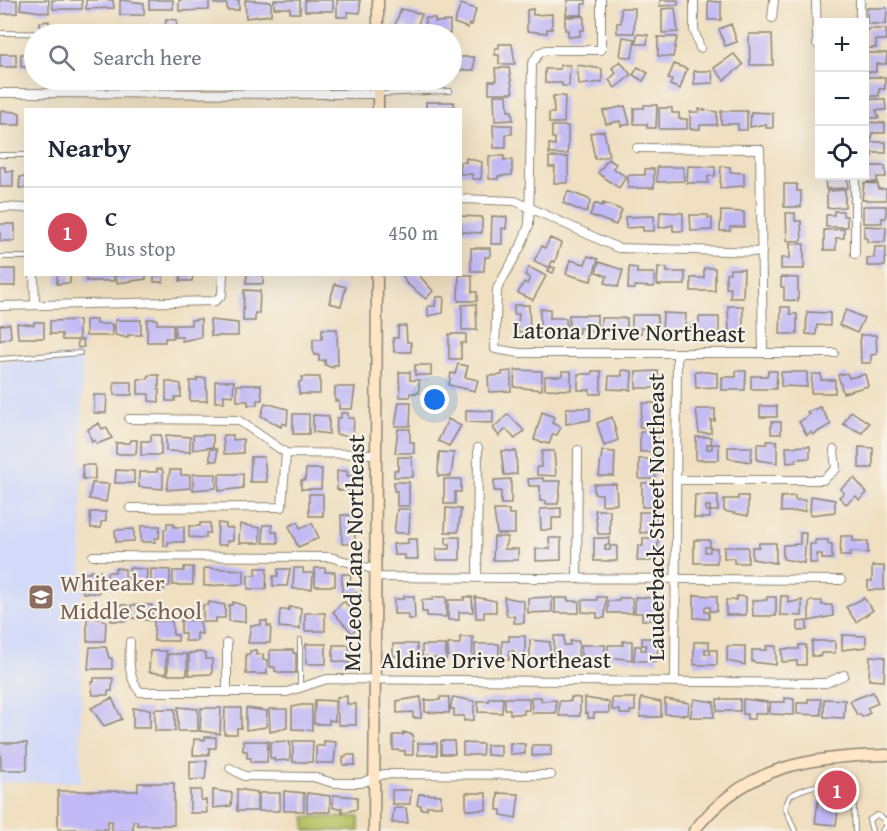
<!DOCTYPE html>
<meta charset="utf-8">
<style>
body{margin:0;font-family:"Gentium Book Plus",serif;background:#f6f6f7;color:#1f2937}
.controls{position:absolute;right:18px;top:18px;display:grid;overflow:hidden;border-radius:0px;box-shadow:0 6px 24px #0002}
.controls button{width:54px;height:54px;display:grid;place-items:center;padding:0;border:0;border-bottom:2px solid #e0e1e3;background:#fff;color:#1f2937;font:30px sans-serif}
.you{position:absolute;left:435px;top:400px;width:21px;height:21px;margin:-15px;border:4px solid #fff;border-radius:50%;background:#1a73e8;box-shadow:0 0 0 9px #1a73e833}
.badge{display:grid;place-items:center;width:39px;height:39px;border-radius:50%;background:#d1495b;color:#fff;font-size:20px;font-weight:700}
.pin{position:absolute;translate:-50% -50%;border:3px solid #fff;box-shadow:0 2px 6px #0006}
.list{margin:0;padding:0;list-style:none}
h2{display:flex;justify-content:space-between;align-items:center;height:78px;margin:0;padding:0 24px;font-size:26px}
h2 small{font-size:20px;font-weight:400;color:#747a83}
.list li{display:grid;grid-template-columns:39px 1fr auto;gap:18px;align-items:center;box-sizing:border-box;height:90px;padding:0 24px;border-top:2px solid #e0e1e3}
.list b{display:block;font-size:22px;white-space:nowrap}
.list p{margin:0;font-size:20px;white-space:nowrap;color:#747a83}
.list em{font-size:20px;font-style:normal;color:#747a83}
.icon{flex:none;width:33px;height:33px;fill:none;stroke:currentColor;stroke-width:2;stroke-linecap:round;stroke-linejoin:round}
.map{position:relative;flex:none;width:887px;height:831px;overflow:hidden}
.search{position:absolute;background:#fff;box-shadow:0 6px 24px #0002;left:24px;top:24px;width:438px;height:66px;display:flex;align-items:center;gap:15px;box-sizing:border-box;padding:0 21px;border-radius:33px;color:#747a83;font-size:22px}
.panel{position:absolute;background:#fff;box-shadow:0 6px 24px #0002;left:24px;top:108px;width:438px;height:168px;border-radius:0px}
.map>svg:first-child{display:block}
</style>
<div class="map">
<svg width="887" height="831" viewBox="0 0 887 831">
<rect width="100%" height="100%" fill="#f7f3e8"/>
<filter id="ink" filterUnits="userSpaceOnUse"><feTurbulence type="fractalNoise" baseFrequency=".0167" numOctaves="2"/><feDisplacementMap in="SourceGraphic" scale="12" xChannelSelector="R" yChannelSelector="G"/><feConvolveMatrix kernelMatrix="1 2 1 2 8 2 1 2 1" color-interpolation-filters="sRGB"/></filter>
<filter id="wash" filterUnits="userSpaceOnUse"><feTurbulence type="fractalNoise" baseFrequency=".008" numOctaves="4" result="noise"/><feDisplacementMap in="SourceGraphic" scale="24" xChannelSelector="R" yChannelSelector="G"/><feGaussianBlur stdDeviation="1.35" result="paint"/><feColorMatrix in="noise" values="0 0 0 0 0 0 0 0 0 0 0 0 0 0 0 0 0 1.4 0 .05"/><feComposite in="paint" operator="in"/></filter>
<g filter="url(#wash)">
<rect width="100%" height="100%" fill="#f0e0c1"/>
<path fill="#d2d9f9" d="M82,354L81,782H2L0,831V361Z"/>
<path fill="#b6c365" stroke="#707748" stroke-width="1.5" d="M305,817H359V831H305Z"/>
<g id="blocks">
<path fill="#c1b9f5" d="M0,0H17V13L0,14Z
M21,0H49V13L20,9Z
M52,0H82V9H53Z
M86,0H113L114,8L86,9Z
M120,0L144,3V15H120Z
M149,0H173V9H149Z
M179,0H209V10L179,11Z
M214,0H239V10H227V4H214Z
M245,0L271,2V15L246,18Z
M274,0H300V13H290V8H274Z
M305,0H333V11H305Z
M337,0H360V13L348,12V17H337Z
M568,0H586V4H582V15H566Z
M660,0H678V5L660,6Z
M708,1L721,2V20H708Z
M461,4L476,9L472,25L469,24L468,28L454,23Z
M621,8H635L634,33H617V23H621Z
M675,8L678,32L662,33V9Z
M867,8H887L886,24H867Z
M401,9L422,14L415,31L404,26L403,31L394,28Z
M533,9V15L552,14V29H547V33L527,31V10Z
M584,16V30H580V36L568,37V30H565V17Z
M425,18H435V22L450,21V34H426Z
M166,19L177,20L176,30H165Z
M49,21V29H40V22Z
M731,24L737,42L725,46L719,29Z
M293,26H302L303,32L293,33Z
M867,29H886V40H876V48H867Z
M637,34L648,35L647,44H636Z
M749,34H772L773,65H750Z
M623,37L635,39L632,58L620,56Z
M658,37H677L673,57L658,56Z
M499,44H512L515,64H499V55H495V48H499Z
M30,50H34V68L21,67V54H30Z
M867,53H887L886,64H876V72H867Z
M0,54H16V67H0Z
M734,54L743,65L724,80L714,68Z
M452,57H474V70H457V76H452Z
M620,61L631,75L615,88L609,80L616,73L612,68Z
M674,64L687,69L680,89L670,85L672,80L668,79Z
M560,65H570L569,86H562V83H545V69H560Z
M577,65L602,69V82L579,85Z
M638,67L648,73L643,81L633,75Z
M495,68H509L513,93H489V81H496Z
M694,71H712L713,83L694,84Z
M867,77H885V89H879V96H868Z
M403,80H422V84L403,83Z
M494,95H507L508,111H512L513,120L495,121Z
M553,96H565L564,123H549V113H554Z
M867,99H885L886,110H876L879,118H867Z
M426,102H454V110H426Z
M644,105H657L656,128H647V124H634V108H644Z
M625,106L630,124L621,126L620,121L606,124L603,111Z
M659,108H672V113H679V119H687V129H659Z
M699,109L717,112V125H700V129H690V112H699Z
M1,110L20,113V125H0Z
M721,111H747V130H738V124H721Z
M751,112L773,113V128H766V124L750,127Z
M864,122L885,123V133H872V139H864Z
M493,125H512V134H506V148H494Z
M552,126H568V154H549V144L555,145V138H552Z
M604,131L609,156L595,159L590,133Z
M864,142H886V153H872V157H864Z
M489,156H504V160H512V175L498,176V179H489Z
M549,157H568V183H554L555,167H549Z
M466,158L482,162L481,179H472V174H460V162H466Z
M608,159L616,164L613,168L626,177L619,188L598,173Z
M688,166L715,167V176H708V183H687Z
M721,166L730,167V172L744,173V186L720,188Z
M864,166H885L886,177H877V182H868Z
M0,167H5V171H13V187H0Z
M657,167H683L684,181L657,182Z
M645,169H654V188H628V175H645Z
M830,176H847L848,188L826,189L825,178Z
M20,177H26V188H19Z
M864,183L878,184V189H886V200H862Z
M784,184H797V191H801V207H784Z
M845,190V207L827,208V191Z
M568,191L591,200L586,213L563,203Z
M595,203L602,206L603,203L622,210L616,225L590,215Z
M863,206H886V218H882V223H863Z
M721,211L744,212V227H730V231H720Z
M834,211H843V216H847V227H826V215H834Z
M660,212L683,213V231H673V225L659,228Z
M786,213H795V221H801L802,241H787Z
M690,215H708V218H712V230L691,231Z
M460,216L482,217V233L462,232Z
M492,216L507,217L506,229L502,228V244H491Z
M654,216V231H643V227L626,228L625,217Z
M0,224H15V241H0Z
M864,226L886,227L885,242H867V238H864Z
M844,229V238H836V250H824V230Z
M550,238L561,243L555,262L552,261L550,266L555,268L553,273L548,271L550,268L534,261L542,246L545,248Z
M790,244H804V269H781V258H790Z
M875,247H886L885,266H867V258H874Z
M471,248H490V257H485L484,271H471Z
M588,256L598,259L591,281L566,274L570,260L585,264Z
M599,262L623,270L618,287L605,283L607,276L596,272Z
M529,267L546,276L533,300L518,293L524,282L527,284L530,278L525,275Z
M629,267L637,268V273H654V287L635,286V289H628Z
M658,267L667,268V272H685V285H657Z
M704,268H715V291H691V278H704Z
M0,269H15V286H0Z
M730,269H744L743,298H730L731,288H726V273H730Z
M57,274H70V283L57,284Z
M86,274H114V281H86Z
M116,274H146V279L117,283Z
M154,274H163V282H154Z
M181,274H193L192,281H180Z
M247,274H263V284H246Z
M402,274H418L433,291L426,299L406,283Z
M459,275H472V292H477V301H458Z
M781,277L798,278V301L784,300V287H781Z
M335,284L346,287L341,306L329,303Z
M244,290L260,291L259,313H255V321H243Z
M436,297H444L443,313L428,316V306H435Z
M476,304L477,330H462V305Z
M514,305H529L530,332H517L519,314H514Z
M728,306H743V332H729Z
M781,307H790V314H797V334H780Z
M540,309H550V318H566L567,332L540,333Z
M846,310L864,318L857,333L839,325Z
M807,312L830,313V326L817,325L816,335L806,334Z
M663,313L686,314L685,330H672V334L662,333Z
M569,315H597V331H585V328H579V333H569Z
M632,315H657L658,328H641V333H632Z
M699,317H719V333H691V324H699Z
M601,318H627V333L601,332Z
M147,319H157V324H173V338H165V342H147Z
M201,319V337L182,341V337H175V325H191V320Z
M79,320V340H83L84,347L78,348L77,340H62V334H50V321Z
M86,320H96V324H112V336H86Z
M115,320H141V335H128V338L115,335Z
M210,320L238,323V336H211Z
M34,322H44V338H18L17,323L34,325Z
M10,324L11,337L0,341V325Z
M398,326H406L407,342H411V352H394L393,338H398Z
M322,329H337L338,365H333V368L325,365V360L319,361V355H315L313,349V339H322Z
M449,334H466V343H461V359H449Z
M860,335H876L877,354L871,355V363H861Z
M458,364L468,366L465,377L478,380L475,391L449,385L451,373L455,374Z
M415,365H431V375H415Z
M515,370L542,371V390L514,387Z
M622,370L632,371L631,390L608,389L609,376H622Z
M511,371V391L489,392L488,376L502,375V372Z
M562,371H571V390L545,389V376H562Z
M592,371H601V394H590V390H578V374H592Z
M658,371L659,388H636V372Z
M695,371L717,373V387L696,388Z
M736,371H746L745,390H722V377H736Z
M768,371H777L776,389H751V376H767Z
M399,372H410V380H419V393H410V397H400Z
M781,372H807V387L781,386Z
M847,373L849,378L865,374L868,386L843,393L838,375Z
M812,374H821V380H835V393H811Z
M149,375H159V402L149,401V394H138V379H148Z
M302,377H320V394H299V382L302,381Z
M197,378H206L207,401H190V381H197Z
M166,381L181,384V397H175V401H166Z
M215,381H234L233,396L224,395V402H215Z
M114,382H132V395H114Z
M237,385H261L262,400H257V405H248V401H237Z
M335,387H355L352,409H339V401H335Z
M94,395H107L106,413H94Z
M399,402H411L410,426H395Z
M265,403L288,409L287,425L282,423L281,427L261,416Z
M643,403H655L654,418H658V427H639Z
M760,406H777V417H760Z
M820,407L831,424L813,435L811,432L807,435L799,422L809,415L807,412Z
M566,408H590V420L566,424Z
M696,409H715V421L711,420V433H699Z
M466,410L493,411V423L466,422Z
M851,411L869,423L862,433L843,424Z
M542,412L554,417L552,423L561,427L557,435L553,434L549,444L534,440Z
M341,413H348V418H354L353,438L336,434L337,418H341Z
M293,414H309V434H293Z
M508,414L524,431L515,439L506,429L499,436L493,428Z
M313,415L329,416V434L313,432Z
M612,417L618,440L604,446L597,423Z
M448,419L461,426L449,446L438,441Z
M771,422H781V434H771Z
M99,423L102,429L106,427L112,438L97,444L95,440L92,442L88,429Z
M398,429H410V442H414V453H395Z
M640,432H659L654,452H640Z
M151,435H161V455H141V441H151Z
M166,435L190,437V452L166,451Z
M193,435H213V447L193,450Z
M223,435H233V440L243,439V453L224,454Z
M696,437H711V444H707V449H712V444H719V460H696Z
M131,440H137L136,454H116V443H130Z
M767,441H777V463L757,460V444H767Z
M810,446V458L796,459V462L787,463L786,447Z
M728,447H752L751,462L728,458Z
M859,447L873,448V468H859Z
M210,449H217V461H210Z
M501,451H516L517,474L504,475Z
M542,451H554L556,476L537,475V467H541Z
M602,451L615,452L614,476H599Z
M439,452L454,453L451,476H438Z
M251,457H264L267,482H250Z
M398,457H412L413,477H394V470H398Z
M639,459H658L655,479H639Z
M82,465H95V479H83Z
M157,469H162L163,472V489L139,487V472H157Z
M306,469H322L321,489H301V480H305Z
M116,470L134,471V483H115Z
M170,470H181V475H190V488L167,490Z
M337,471H348L347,476H352V489L341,491L337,489Z
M193,474H216V488L193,490Z
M219,474H243V488L219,491Z
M543,478V481H561L558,504H546V501H540V486H529L528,479Z
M854,478L867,493L859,500L856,496L846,504L839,497L844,493L840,489Z
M444,479H461V492H455V504H444Z
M511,479V504H501V491H494V480Z
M394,482H409V506H397V491H394Z
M92,483L109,484L106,502L89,499Z
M642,483H654L657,507H642Z
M594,484H616L617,504L602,505V494H594Z
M309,494H323V516H309Z
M695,495H718V511H710V506H706V511H710V518H694Z
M738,496H748V516L724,511V499H738Z
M795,496V500H805V511L781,512V497Z
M811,496L835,500V512L810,515Z
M446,508L461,509L458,532H445Z
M561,508V518H552V530H541L540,509Z
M397,509H410L409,533H394Z
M494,510H509V514H515V534H497Z
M595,510H610V534H598Z
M90,512H106V521L101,522V528H91Z
M639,512H658L654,532L640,533Z
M341,515H354L355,544H342Z
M298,522L300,528L312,523L319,538L298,547L289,526Z
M167,523H174V527H184V542H168V546H164V529H167Z
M200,523H210V533H206V538L189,537V526H200Z
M218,523L226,524V528H233V541H227V545H217Z
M240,524L260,528V543H239Z
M263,525H272V532H277L278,543H263Z
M141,526H160L159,538H155V542H141Z
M134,529V541L116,542L115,530Z
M800,533H806L804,563L783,559V545L800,544Z
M841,536H853V541H868V553L850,552V556H840Z
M446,537H460V560H436V549H450V544H446Z
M494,537H508L504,549H518V560H493Z
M549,538H561V560L536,561V549H550Z
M594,538H609V545H605V550H610V546H617V561H594Z
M643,538H658L657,561H637L638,546H643Z
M408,539H417L418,559H405V555H394L393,544L408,543Z
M694,540H710V547H705V552H710V548H717V563H694Z
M815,540H828V544H832V559H822V554H817V563H810V544H815Z
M759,543H776V563L752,559V547H759Z
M724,547H748V563H734V558H724Z
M872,566H884V590H868V581H872Z
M184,567H193V585H173V571H184Z
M115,568L125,569V588H107V572H115Z
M129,568L147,569L146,586L128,590Z
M204,568L244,570V584L204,586Z
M256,568H267L266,589H248V575H256Z
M294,568H303V573H313L312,589H293Z
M315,568H325V572H335V586H315Z
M151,569L170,570V586H164V590H157V586H151Z
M278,569H290L287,586H273V576H278Z
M90,570L100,571L99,593H83V573H90Z
M342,574H351L350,583H361V593L342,592Z
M694,595L717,596V611H710V607H705V612H709V619L694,618Z
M404,596H414L415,619H408V614H394V599H404Z
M737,596L746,597V615H726V600H736Z
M781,596H788V603L802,600V616L780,615Z
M433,597H446V617L427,616V612H422V600H433Z
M464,597H472L473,612H459V620H448V600H464Z
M475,597L496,601V612H484V618H476Z
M504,597L524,601V623H514V616H507Z
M552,597V612L528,613V598Z
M597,597H606L605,618H597V613L582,612V600H597Z
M635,597L658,598V620H642V613H635Z
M767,597H776V616H753L752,600H767Z
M555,598H568V601H579V613H555Z
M619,598H632L633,613H608V601H619Z
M864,598L873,610L856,622L846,607Z
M344,601L350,608L353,604L360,612L354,617L361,624L352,633L333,612Z
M809,601H822V605H832L833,616L809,621Z
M209,602L225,605V618H216V622H203V605H208Z
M233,602L245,606V622L229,621V605H232Z
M111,605H127V621H111Z
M131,605H152V621L132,618Z
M289,607L301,608L300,629L279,627L280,610H289Z
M305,613H325V631H305Z
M87,616L106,621L105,641H87Z
M181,620L200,621L202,634L197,633V641H185V633H181Z
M154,621H172L173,635H178V641H154Z
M261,621H267V626H271L270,643H248L251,625H261Z
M807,621V630L798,631V622Z
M842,635L866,636V647L842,650Z
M509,636H525V661H514V651H509V660H502V641H509Z
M554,636H564V645H570V641H579L578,660H554Z
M460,637H473L472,660L448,656V644H460Z
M642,638H658L657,661H634L635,646H641V650H646V645H642Z
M530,640L550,642V657L530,660Z
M623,641H632V660L608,657V645H623Z
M812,641H835V653H821V656H812Z
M694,642H709V649H705V654H710V650H717V665H694Z
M306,644H326V664H306Z
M393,644H417V659H403V656H393Z
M475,644H499V656L475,659Z
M333,645H349L350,663L333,661Z
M422,645H446V660L422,656Z
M581,645H605V661L581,658Z
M799,645H806V665H797V661L782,662V649H799Z
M727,646H745V665L727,661Z
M766,646H776V665L752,662V650H767Z
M90,647H106L109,658H112V669H88Z
M256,650V655L263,654V660H267V674H246V654H250V651Z
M270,650H293V653H296V673H281L275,671V667H270Z
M150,651H166V674L149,672Z
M200,652L206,654V659H212V674L189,675V653Z
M168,654H187V675H168Z
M870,656L885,657L884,681L869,680Z
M94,678H113L112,691H108V695H93L91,682H94Z
M873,692L878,703L867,708L870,713L862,717L860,714L857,715L850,701Z
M347,696V704H356V725H338L337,697Z
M421,697V718H413V712L397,713V701Z
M440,697H449V713L425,712V700H440Z
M453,697L474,701V720L464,721V716H454V709H450Z
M531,697H541V701L556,700V713H532Z
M571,697L580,698V716H559V701H571Z
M112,698L122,719L104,726L91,708Z
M489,698H503L502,713L478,712V701H489Z
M505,698H529V710H524V714H510V709H505Z
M585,698L609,702V713H594V718H588V713H585Z
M612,698H635V711H630V714H620V710H612Z
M641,698L661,702V717H640Z
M785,698L794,699V715L770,714V702H785Z
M665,699L689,703L688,715L665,714Z
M694,699L714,702V717H690Z
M717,699H740V711H717Z
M743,699L767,702V714H755V719H747V714H743Z
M808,699H821V715L797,714V703H808Z
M824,699L845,700L844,718L824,717Z
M315,700L335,701V721L329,720V724H314Z
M301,705H312V730L292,729V707Z
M178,707L198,709V731H178Z
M133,708L150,709V728H133Z
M201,708H221L220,734L200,731Z
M225,708H241V728H237V734H224Z
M246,708L267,711L266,727L246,730Z
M155,709H175V731H155Z
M269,709H287V728L270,732Z
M403,732L413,735V755H405V751L393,750V735H403Z
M205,737H216V748H209V755H193L194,739L205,740Z
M243,741H268L267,762H251V758H247V751H243Z
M290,741V760L274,761V758H270V742Z
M293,741H313L312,762H293Z
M324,741L336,742L334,763H316V746H324Z
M441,741H454L455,754H441Z
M0,743H27V770H1Z
M418,743H437V755H418Z
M463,743L483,744L482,755H463Z
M510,743L525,744V754H510Z
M487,745H501V756L487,755Z
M532,745H551V755L532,756Z
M346,755H355V765H343V757H346Z
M190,761H207L205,779L190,780Z
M138,783H174V825H137V821H133V831H112V821H108V829H58V791H138Z
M237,789L257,792V811H237Z
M190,790H201V800H206L207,813H190Z
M213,790L232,793L231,806L213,808Z
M392,790H411L410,804H392Z
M284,791L304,793V811H284Z
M259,793H280V811H259Z
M307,793L330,796V812H307Z
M466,793H486V810H466Z
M498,793L519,794L516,818L501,815V810H497Z
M419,794L441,795V806H427V809H421V805H417Z
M333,795L357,797V809L342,813V808H333Z
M818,801L839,803L836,825L815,823Z
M394,808H406L408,823H392Z"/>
</g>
</g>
<g filter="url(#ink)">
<use href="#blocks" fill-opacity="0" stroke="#8e8676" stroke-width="1.5"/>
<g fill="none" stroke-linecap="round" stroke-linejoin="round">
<g stroke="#8e8676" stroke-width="6">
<path id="lane" d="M0,33L89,34
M378,94L450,91
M0,155H26
M0,257H26
M0,359L80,353
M300,687V640
M795,831L785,807L790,796C805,786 827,783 846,783L853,790L855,831
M872,831L869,820L877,815L885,820V827L882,831"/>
</g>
<g stroke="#8e8676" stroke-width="10">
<path id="street" d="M601,0V50H546L539,53L532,64L529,225L521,246L497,289L495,349L519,353H834
M694,0V30L700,48
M816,0L817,44
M860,0V22
M772,18L774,0
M0,93L378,94
M637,148L760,149L763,353
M460,199L515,201L618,248L762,252
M0,207L26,208
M855,254V176
M34,274L35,304
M0,306L215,301L222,295L223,274
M129,419L238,420L286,453L376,454
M676,480H823L836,469L834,450
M130,508L282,507L286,453
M93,556L330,557L376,570
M376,577L841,580
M477,578L478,448
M577,579L578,450
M130,642C129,662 128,677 140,692H287L327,679L826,683L844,675
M227,643V692
M675,681L677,353
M230,768L244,776L313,777L333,783H361L384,774L551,775"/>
</g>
<g stroke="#8e8676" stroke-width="13">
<path id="secondary" d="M378,34V0
M378,110V80
M374,831L377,274
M694,831C744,766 810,756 887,755"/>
</g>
<use href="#lane" stroke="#fff" stroke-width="4"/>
<use href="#street" stroke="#fff" stroke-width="8"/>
<use href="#secondary" stroke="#fee5c5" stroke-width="10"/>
</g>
</g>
<defs>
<g id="school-square" transform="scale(1.35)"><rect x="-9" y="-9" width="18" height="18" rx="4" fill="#8d6e63" stroke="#f7f3e8"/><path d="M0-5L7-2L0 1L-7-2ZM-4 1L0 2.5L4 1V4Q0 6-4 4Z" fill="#fff"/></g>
</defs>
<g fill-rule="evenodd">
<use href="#school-square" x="41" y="597"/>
</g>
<g text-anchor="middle" stroke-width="4.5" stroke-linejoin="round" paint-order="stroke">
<g font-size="24" fill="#2b2b2b" stroke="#f7f3e8">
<text transform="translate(629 332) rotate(1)" y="8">Latona Drive Northeast</text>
<text transform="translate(656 517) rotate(-90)" y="8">Lauderback Street Northeast</text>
<text transform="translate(354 553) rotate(-89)" y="8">McLeod Lane Northeast</text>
<text x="496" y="668">Aldine Drive Northeast</text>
</g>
<g font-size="24" fill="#785e54" stroke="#f7f3e8" text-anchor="start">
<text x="60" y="591">Whiteaker<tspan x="60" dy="28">Middle School</tspan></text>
</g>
</g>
</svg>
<div class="controls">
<button>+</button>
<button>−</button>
<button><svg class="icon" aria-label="locate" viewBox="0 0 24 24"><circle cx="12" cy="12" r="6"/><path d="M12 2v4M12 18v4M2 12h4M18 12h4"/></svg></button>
</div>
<div class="you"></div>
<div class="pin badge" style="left:837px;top:790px">1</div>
<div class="search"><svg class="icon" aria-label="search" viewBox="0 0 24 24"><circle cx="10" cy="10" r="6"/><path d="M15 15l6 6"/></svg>Search here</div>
<section class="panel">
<h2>Nearby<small></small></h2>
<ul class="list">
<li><span class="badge">1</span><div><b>C</b><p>Bus stop</p></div><em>450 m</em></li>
</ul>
</section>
</div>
